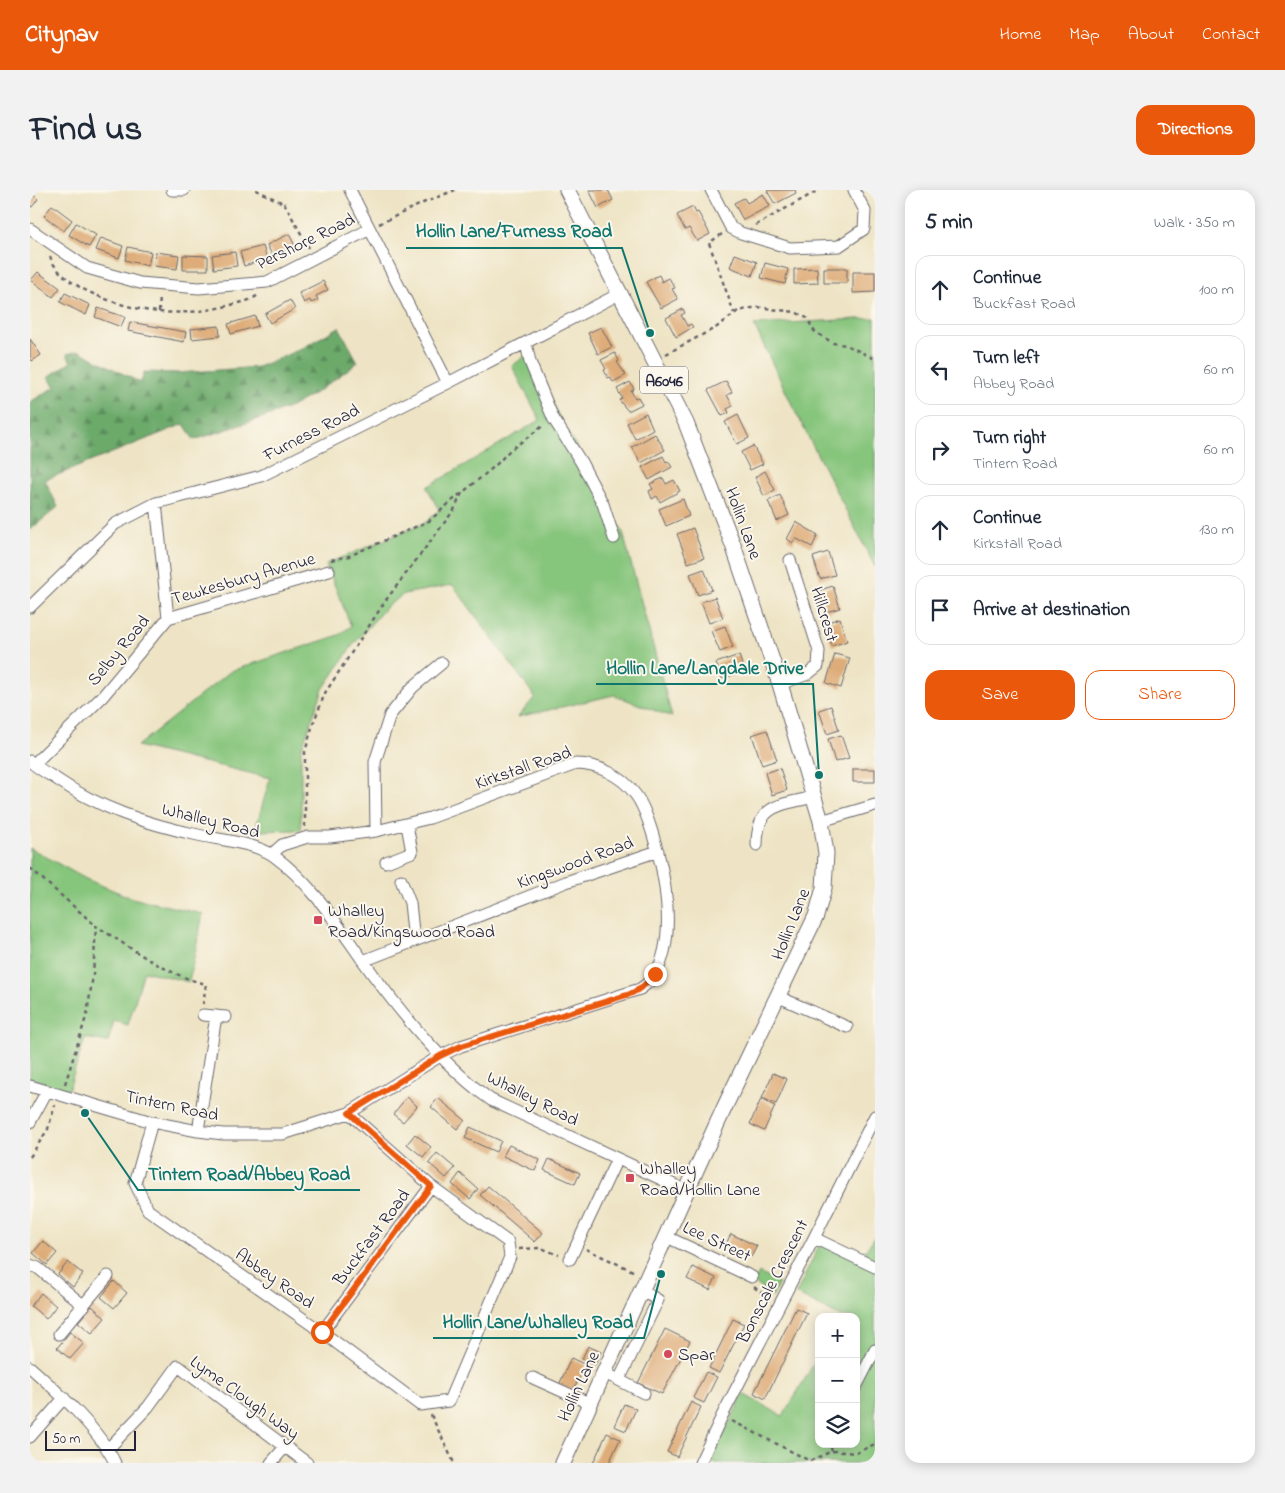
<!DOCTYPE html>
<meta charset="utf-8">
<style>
body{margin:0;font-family:"Indie Flower",sans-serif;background:#f2f2f3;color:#1f2937}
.controls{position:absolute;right:15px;bottom:15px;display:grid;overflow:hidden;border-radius:10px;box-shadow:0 2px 12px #0003}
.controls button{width:45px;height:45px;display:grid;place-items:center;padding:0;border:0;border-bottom:1px solid #e0e1e3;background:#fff;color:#1f2937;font:25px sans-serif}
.scale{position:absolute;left:15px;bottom:12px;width:91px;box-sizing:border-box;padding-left:5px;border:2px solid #22223b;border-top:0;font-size:14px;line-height:18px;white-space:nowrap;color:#22223b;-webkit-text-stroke:4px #fbf7ec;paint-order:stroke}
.stop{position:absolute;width:15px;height:15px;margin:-11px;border:4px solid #ea580c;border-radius:50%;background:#fff}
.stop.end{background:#ea580c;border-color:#fff;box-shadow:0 1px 5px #0008}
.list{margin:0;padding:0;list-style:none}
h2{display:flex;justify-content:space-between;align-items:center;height:65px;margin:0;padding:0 20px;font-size:21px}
h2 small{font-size:16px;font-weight:400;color:#747a83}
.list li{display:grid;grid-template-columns:32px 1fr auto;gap:15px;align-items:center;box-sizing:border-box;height:70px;margin:0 10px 10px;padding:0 10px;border:1px solid #e0e1e3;border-radius:15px}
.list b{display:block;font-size:19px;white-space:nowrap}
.list p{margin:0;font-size:16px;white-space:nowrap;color:#747a83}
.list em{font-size:16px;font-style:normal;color:#747a83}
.actions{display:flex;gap:10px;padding:15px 20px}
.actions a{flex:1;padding:11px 0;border:1px solid #ea580c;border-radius:15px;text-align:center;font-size:18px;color:#ea580c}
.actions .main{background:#ea580c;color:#fff}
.icon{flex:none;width:28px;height:28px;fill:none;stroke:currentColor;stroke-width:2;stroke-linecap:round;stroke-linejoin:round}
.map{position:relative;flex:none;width:845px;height:1273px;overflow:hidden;border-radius:15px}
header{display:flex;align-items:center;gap:30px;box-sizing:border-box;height:70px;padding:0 25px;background:#ea580c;color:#fff}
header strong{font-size:24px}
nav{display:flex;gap:28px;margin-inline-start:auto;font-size:18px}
.intro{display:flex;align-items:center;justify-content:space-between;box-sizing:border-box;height:120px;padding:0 30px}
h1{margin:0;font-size:35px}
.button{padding:12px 22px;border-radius:15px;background:#ea580c;color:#fff;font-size:18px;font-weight:700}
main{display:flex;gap:30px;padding:0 30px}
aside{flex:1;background:#fff;border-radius:15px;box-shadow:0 2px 12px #0003}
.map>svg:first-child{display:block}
</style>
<header>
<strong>Citynav</strong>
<nav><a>Home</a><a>Map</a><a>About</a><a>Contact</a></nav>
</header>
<div class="intro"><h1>Find us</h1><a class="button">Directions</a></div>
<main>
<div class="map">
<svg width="845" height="1273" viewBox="0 0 845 1273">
<defs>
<pattern id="forest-firs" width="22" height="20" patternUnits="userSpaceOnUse" patternTransform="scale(1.25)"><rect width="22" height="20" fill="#6caa6b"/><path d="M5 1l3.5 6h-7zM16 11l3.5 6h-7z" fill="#588a59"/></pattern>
</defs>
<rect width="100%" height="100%" fill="#fbf7ec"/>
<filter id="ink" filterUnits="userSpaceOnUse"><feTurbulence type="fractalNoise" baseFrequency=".02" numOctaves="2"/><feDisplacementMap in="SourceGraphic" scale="10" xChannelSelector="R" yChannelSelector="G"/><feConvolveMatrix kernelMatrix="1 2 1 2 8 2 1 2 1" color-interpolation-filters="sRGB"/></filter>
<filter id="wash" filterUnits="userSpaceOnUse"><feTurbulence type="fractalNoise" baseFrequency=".0096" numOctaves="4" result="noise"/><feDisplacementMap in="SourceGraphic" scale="20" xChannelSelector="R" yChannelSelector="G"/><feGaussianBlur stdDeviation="1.12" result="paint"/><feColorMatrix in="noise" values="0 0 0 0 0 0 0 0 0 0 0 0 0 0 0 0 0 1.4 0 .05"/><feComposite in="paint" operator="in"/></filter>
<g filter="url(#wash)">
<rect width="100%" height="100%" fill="#eee4c5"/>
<path fill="url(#forest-firs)" stroke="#476653" d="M309,137L328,172L287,202L261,217L232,228L164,250L154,234L15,290L28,317L0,340V212L25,197L18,187L41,172L37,164L49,161L111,193L114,182L148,183L228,177L271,159Z"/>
<path fill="#86c57b" stroke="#54745b" d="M845,128V377L765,221L724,135Z
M501,162L530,230L569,293L593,343L642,527L584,505L488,527L505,507L423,395L374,404L355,418L323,455L293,499L271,560V640L225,641L240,588L107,556L201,481L309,445L321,436L296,374L395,333L409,320L397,297L510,230L482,176Z
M0,658L56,689L102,708L173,724L159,792L114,781L98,835L84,831L78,852L55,848L38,901L0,888Z
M845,1046V1273H680L713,1204L753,1226L789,1165V1254H826V1127H811L766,1104L793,1047L833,1065Z
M729,1083L749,1093L742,1107L724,1093Z"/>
<g id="blocks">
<path fill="#deac78" d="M559,0H578L583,10L568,18Z
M740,0H765L766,3L745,14L737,1Z
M0,2L8,9L2,17L0,16Z
M733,4L740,16L713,30L704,13L714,8L717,13Z
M22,15L42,30L34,41L14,26Z
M663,17L666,23L668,22L680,44L667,51L659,38L655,40L647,25Z
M46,33L66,45L59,57L39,45Z
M259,44L265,56L243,67L237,55Z
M71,48L93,56L89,68L66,60Z
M233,56L237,69L214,76L210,62Z
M98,57L121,62L118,76L95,70Z
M125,62L149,65L147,79L124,76Z
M205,62L207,76L184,79L182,65Z
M705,64L727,72L722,86L700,77Z
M153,65L178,66V80H153Z
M735,73L758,79L755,94L731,88Z
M787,78L788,93L764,94V79Z
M794,78H817V93H794Z
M8,82L30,98L23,107L1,90Z
M823,82H845V102L823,103Z
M629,85L632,92L639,88L645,98L642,99L648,109L631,118L616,92Z
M293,91L298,100L286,106L288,110L281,113L280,110L274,113L269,103Z
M35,103L60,115L56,125L30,112Z
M260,110L265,119L240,133L235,124Z
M68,118L95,127L91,137L65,127Z
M653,119L655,123L651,125L654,130L657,136L661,134L663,137L646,147L636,128Z
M225,126L228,136L201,144L198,134Z
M100,132L156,142L154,152L98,141Z
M189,136L190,146L162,149L161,139Z
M571,137L582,157L568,164L558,143Z
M0,149L11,165L2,171L0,168Z
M585,163L589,171L587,172L596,185L583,192L580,187L578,188L574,180L576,179L571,170Z
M696,191L702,202L697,205L703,216L697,219L699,223L692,226L678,200Z
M600,192L604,199L601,201L605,208L608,207L612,214L598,221L589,210L592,208L587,199Z
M616,223L623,239L605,249L597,233Z
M708,225L719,248L707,254L695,232Z
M625,244L635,260L611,273L602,257Z
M723,256L733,274L720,280L711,262Z
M633,266L636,272L638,271L642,277L619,290L612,277Z
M735,281L745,300L734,306L725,287Z
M633,288L636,294L644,290L650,301L630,312L627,306L622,309L619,301L623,299L620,294Z
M750,305L759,325L747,331L738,311Z
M653,309L659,326L636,336L629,319Z
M766,332L788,345L782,357L765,348L763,353L757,349Z
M663,338L674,368L658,373L647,344Z
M798,362L805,385L790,389L783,367Z
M674,379L682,400L668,405L660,384Z
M803,396L810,418L796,422L790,400Z
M685,407L693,428L679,433L671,412Z
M810,428L817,451L802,456L795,433Z
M695,436L703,457L690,462L681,441Z
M805,464L820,468L811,498L796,493Z
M709,465L714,481L692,489L686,473Z
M801,516L809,540L797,544L789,520Z
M737,540L747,570L732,575L722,545Z
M811,545L819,568L805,572L798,549Z
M750,578L757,600L742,605L735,583Z
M823,579H845V592H823Z
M743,883L757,889L746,914L732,908Z
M377,907L387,916L373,932L363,924Z
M408,908L435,930L427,939L401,917Z
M731,909L745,916L734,941L720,934Z
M440,937L471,951L466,962L435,948Z
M385,944L401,957L393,967L377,954Z
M479,955L510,970L505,981L473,966Z
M407,963L425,978L416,988L399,973Z
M519,969L550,983L545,994L514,980Z
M430,983L448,999L440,1009L422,994Z
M458,996L513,1043L505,1052L450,1005Z
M701,1044L727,1056L721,1067L696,1054Z
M13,1051L27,1063L17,1075L3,1063Z
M38,1072L53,1084L43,1097L28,1084Z
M663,1077L686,1088L680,1100L657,1089Z
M84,1091L97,1103L84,1118L71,1107Z
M11,1103L26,1116L16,1129L1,1116Z
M62,1116L75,1128L62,1143L48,1132Z
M766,1118L777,1123L735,1209L724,1203Z
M703,1129L714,1134L689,1183L679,1178Z
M635,1139L660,1151L632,1204L608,1193Z
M40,1142L54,1153L40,1169L27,1158Z
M558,1156L571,1162L565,1175L552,1169Z
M541,1168L556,1175L543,1201L529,1195Z
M676,1182L687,1187L674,1213L663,1208Z
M661,1212L671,1217L647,1267L637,1262Z
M594,1214L606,1219L596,1241L584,1236Z
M577,1243L590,1249L579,1273H563Z"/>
</g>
</g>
<g filter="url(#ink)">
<use href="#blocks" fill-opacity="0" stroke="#69666b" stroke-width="1"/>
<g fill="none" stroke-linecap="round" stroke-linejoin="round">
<g stroke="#69666b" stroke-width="13">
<path id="minor" d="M142,0H154
M320,0L418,193
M681,0L701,38L711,43L760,58L809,56L834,39L835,21L824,0
M0,39L57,78L110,93L169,98L237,92L340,39
M496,153L500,172L523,228L551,272L573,314L584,348
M0,417L85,334L126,313L231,286L418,193L589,104
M138,428L299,381
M750,494L778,484L788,476L789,461L760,370
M0,571C7,578 16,583 25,588C68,618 117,634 168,645C190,650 226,653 244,666C281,693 305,731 331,768C366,817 412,876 461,910L657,1001
M4,574L73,506L138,428L126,313
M791,631L845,615
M346,641L345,572L360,525L383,497L412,473
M727,655C727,613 750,616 783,607
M356,672L382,662L377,635
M371,690L380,713L384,751
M333,771L536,692L628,661
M749,807L817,837
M173,825L196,827
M0,896L122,932L168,941L193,944H253L319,923L410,866L431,856L610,799C616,795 622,790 626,783C647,745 635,682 622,642C618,629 613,614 605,604C592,586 568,574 546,574L400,628L346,641L300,647H278L252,655L242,664
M0,932L17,901
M122,932L105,993L118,1020L292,1142L390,1215L419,1211L480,1067L478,1052L401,996L319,923
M168,941L186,826
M637,1047L722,1087
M784,1048L845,1077
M540,1069L587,969
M0,1075L8,1078L54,1116
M292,1142L401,996
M29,1144L78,1086
M0,1177C28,1202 69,1239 85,1273
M575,1183L614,1203
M503,1188L561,1214
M589,1190L628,1110L612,1101
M826,1197L845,1160
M0,1247L34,1208
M78,1259L118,1217L148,1176L277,1273
M241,1273L255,1257
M670,1273L692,1226L784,1048L845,926"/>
</g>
<g stroke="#69666b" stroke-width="17">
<path id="major" d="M533,1273L696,914L786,726L794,698L796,663L791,631L750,494L703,355L656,233L537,0"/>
</g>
<path stroke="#69666b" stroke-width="2.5" stroke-dasharray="4 4" stroke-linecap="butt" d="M226,0L251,12L253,11L279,58
M349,34L393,13L425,0
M726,35L789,0
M692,44L679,53L704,123
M20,66C30,99 97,119 129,122C151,124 179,121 201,115C212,112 221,111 229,104
M129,122L130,106
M636,164L687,137L708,121L727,117L765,122L777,128L784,141L803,153L816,155L845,169
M301,370L319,366L399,331L430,304
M275,637V562L283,534L295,503L356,410L424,320L432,303L465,276L479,261L514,235
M0,678L66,736
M35,894L57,824L63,785L66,736C100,757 136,785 176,794L173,814
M0,967L18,939L25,915
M489,1059L511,1058L529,1065
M556,1059L605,1082
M724,1097L740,1109
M401,1225L424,1273
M702,1231L780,1271L802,1261L800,1254
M802,1261L826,1263L845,1254"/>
<use href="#minor" stroke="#fff" stroke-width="11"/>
<use href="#major" stroke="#fff" stroke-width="15"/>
</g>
</g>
<g fill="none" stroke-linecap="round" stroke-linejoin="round" filter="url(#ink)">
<path stroke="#ea580c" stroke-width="6" d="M292,1142L401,996L319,923L410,866L431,856L600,804C611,799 618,793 625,784"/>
</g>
<g fill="#d1495b" stroke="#fbf7ec" stroke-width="2">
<rect x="283" y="725" width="10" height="10" rx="2.5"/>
<rect x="595" y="983" width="10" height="10" rx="2.5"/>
<circle cx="638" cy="1164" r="5"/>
</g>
<g text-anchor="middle" stroke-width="4" stroke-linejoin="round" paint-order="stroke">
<rect fill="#fbf7ec" stroke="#636270" stroke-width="1" x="610" y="176.5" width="48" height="27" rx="4"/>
<g font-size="16" font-weight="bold" fill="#22223b">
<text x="634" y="196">A6046</text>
</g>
<g font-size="18" fill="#22223b" stroke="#fbf7ec">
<text transform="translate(275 51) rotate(-26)" y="6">Pershore Road</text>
<text transform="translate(281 242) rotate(-27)" y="6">Furness Road</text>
<text transform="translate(714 333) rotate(70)" y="6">Hollin Lane</text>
<text transform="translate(213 388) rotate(-16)" y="6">Tewkesbury Avenue</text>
<text transform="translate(795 424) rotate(73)" y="6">Hillcrest</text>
<text transform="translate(88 460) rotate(-50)" y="6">Selby Road</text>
<text transform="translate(493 577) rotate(-19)" y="6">Kirkstall Road</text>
<text transform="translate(181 630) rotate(14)" y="6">Whalley Road</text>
<text transform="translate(545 672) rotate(-20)" y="6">Kingswood Road</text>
<text transform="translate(760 734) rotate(-68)" y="6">Hollin Lane</text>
<text transform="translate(503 908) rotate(27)" y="6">Whalley Road</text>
<text transform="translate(142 915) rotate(12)" y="6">Tintern Road</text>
<text transform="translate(341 1047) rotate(-53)" y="6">Buckfast Road</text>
<text transform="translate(687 1051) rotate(25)" y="6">Lee Street</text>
<text transform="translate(245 1088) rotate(35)" y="6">Abbey Road</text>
<text transform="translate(742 1091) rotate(-63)" y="6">Bonscale Crescent</text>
<text transform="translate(548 1196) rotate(-65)" y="6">Hollin Lane</text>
<text transform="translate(215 1207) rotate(36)" y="6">Lyme Clough Way</text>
</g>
<g font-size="18" fill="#22223b" stroke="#fbf7ec" text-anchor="start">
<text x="298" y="726">Whalley<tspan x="298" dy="21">Road/Kingswood Road</tspan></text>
<text x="610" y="984">Whalley<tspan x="610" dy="21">Road/Hollin Lane</tspan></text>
<text x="648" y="1170">Spar</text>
</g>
</g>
<path fill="none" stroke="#0f766e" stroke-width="2" d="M620 143L592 58H376M789 585L783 494H566M55 923L108 1000H330M631 1084L614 1148H403"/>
<g fill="#0f766e" stroke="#fbf7ec" stroke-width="2">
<circle cx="620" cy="143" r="5"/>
<circle cx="789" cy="585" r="5"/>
<circle cx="55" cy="923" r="5"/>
<circle cx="631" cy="1084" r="5"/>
</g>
<g font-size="19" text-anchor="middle" font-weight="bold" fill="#0f766e" stroke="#fbf7ec" stroke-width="4" stroke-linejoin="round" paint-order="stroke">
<text x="484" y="47">Hollin Lane/Furness Road</text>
<text x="675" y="484">Hollin Lane/Langdale Drive</text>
<text x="219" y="990">Tintern Road/Abbey Road</text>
<text x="508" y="1138">Hollin Lane/Whalley Road</text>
</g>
</svg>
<div class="controls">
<button>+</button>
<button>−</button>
<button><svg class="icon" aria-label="layers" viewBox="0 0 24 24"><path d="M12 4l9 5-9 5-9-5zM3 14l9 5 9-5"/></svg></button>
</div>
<div class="scale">50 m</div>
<div class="stop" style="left:292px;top:1142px"></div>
<div class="stop end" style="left:625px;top:784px"></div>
</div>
<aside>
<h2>5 min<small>Walk · 350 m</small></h2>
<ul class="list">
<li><svg class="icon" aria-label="ahead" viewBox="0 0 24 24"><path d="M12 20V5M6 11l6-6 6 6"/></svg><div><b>Continue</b><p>Buckfast Road</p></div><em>100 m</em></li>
<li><svg class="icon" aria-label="left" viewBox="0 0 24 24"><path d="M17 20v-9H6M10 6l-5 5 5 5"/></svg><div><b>Turn left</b><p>Abbey Road</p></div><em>60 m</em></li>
<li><svg class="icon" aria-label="right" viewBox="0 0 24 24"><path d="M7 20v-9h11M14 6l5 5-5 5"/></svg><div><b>Turn right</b><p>Tintern Road</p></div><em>60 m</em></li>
<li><svg class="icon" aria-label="ahead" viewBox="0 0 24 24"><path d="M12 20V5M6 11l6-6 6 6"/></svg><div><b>Continue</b><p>Kirkstall Road</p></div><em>130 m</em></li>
<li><svg class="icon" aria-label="arrive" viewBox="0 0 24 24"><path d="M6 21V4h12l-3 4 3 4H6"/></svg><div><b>Arrive at destination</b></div></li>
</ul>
<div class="actions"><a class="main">Save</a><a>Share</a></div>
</aside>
</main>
